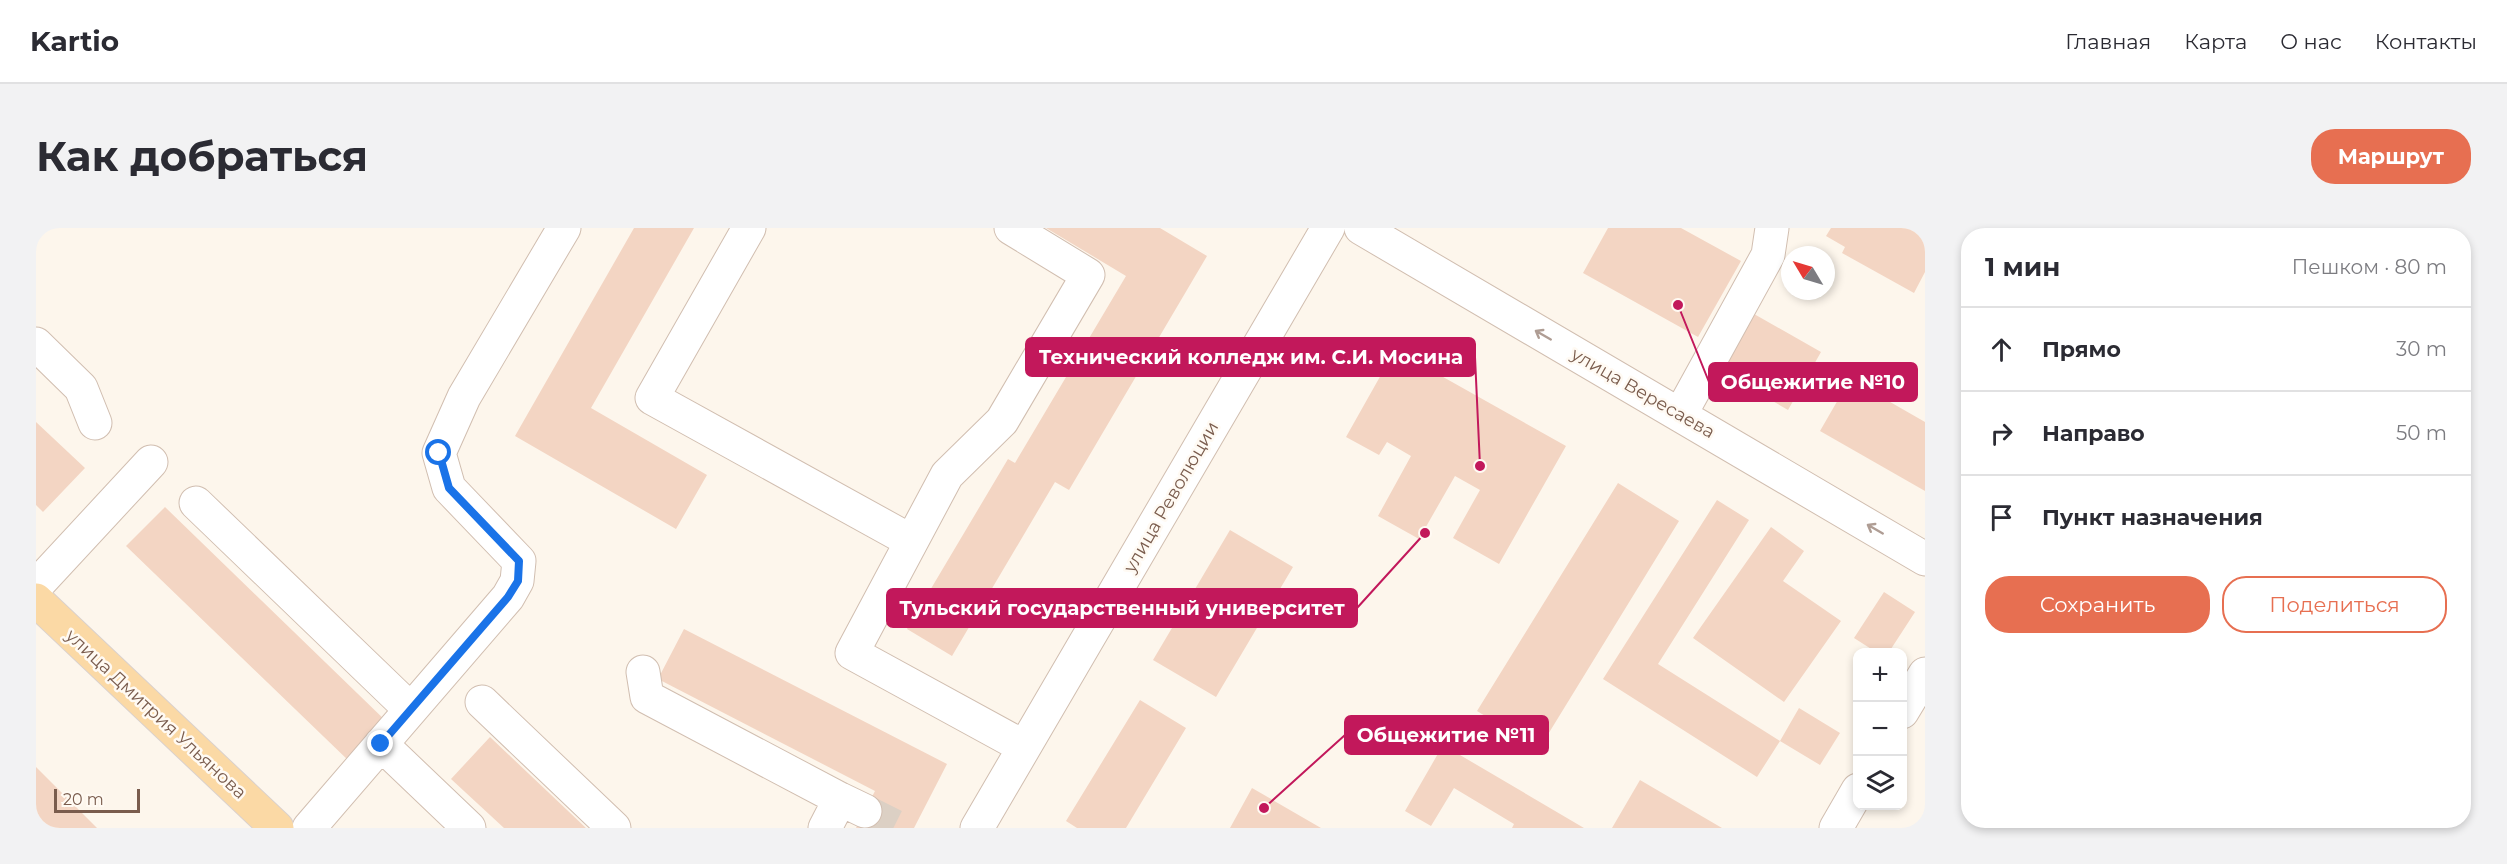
<!DOCTYPE html>
<html lang="ru">
<meta charset="utf-8">
<style>
body{margin:0;font-family:Montserrat,sans-serif;background:#f2f2f3;color:#2b2b33}
.controls{position:absolute;right:18px;bottom:18px;display:grid;overflow:hidden;border-radius:12px;box-shadow:0 3px 9px #0003}
.controls button{width:54px;height:54px;display:grid;place-items:center;padding:0;border:0;border-bottom:2px solid #e1e1e2;background:#fff;color:#2b2b33;font:30px sans-serif}
.compass{position:absolute;left:1745px;top:18px;width:54px;height:54px;border-radius:50%;background:#fff;box-shadow:0 3px 9px #0003;rotate:308deg}
.scale{position:absolute;left:18px;bottom:15px;width:86px;box-sizing:border-box;padding-left:6px;border:3px solid #7a5c4d;border-top:0;font-size:16px;line-height:21px;white-space:nowrap;color:#7a5c4d;-webkit-text-stroke:4px #fffaf3;paint-order:stroke}
.stop{position:absolute;width:18px;height:18px;margin:-14px;border:4px solid #1a73e8;border-radius:50%;background:#fff}
.stop.end{background:#1a73e8;border-color:#fff;box-shadow:0 2px 6px #0008}
.list{margin:0;padding:0;list-style:none}
h2{display:flex;justify-content:space-between;align-items:center;height:78px;margin:0;padding:0 24px;font-size:26px}
h2 small{font-size:20px;font-weight:400;color:#7c7c81}
.list li{display:grid;grid-template-columns:39px 1fr auto;gap:18px;align-items:center;box-sizing:border-box;height:84px;padding:0 24px;border-top:2px solid #e1e1e2}
.list b{display:block;font-size:22px;white-space:nowrap}
.list em{font-size:20px;font-style:normal;color:#7c7c81}
.actions{display:flex;gap:12px;padding:18px 24px}
.actions a{flex:1;padding:14px 0;border:2px solid #e76f51;border-radius:24px;text-align:center;font-size:21px;color:#e76f51}
.actions .main{background:#e76f51;color:#fff}
.icon{flex:none;width:33px;height:33px;fill:none;stroke:currentColor;stroke-width:2;stroke-linecap:round;stroke-linejoin:round}
.map{position:relative;flex:none;width:1889px;height:600px;overflow:hidden;border-radius:24px}
header{display:flex;align-items:center;gap:36px;box-sizing:border-box;height:84px;padding:0 30px;background:#fff;border-bottom:2px solid #e1e1e2}
header strong{font-size:28px}
nav{display:flex;gap:33px;margin-inline-start:auto;font-size:21px}
.intro{display:flex;align-items:center;justify-content:space-between;box-sizing:border-box;height:144px;padding:0 36px}
h1{margin:0;font-size:42px}
.button{padding:15px 27px;border-radius:24px;background:#e76f51;color:#fff;font-size:21px;font-weight:700}
main{display:flex;gap:36px;padding:0 36px}
aside{flex:1;background:#fff;border-radius:24px;box-shadow:0 3px 9px #0003}
.map>svg:first-child{display:block}
</style>
<header>
<strong>Kartio</strong>
<nav><a>Главная</a><a>Карта</a><a>О нас</a><a>Контакты</a></nav>
</header>
<div class="intro"><h1>Как добраться</h1><a class="button">Маршрут</a></div>
<main>
<div class="map">
<svg width="1889" height="600" viewBox="0 0 1889 600">
<rect width="100%" height="100%" fill="#fdf6ec"/>
<path fill="#f3d5c3" d="M598,0H658L555,180L671,247L640,301L479,208Z
M1010,0H1124L1171,28L1033,262L1019,254L916,428L871,401L972,231L979,235L1090,48Z
M1572,0H1645L1705,33L1662,109L1547,45Z
M1795,0H1889V44L1878,65L1806,25L1809,19L1790,8Z
M1711,82L1785,124L1752,182L1678,139Z
M1359,122L1530,218L1463,336L1417,310L1444,262L1419,248L1383,311L1342,288L1375,228L1351,214L1343,227L1310,209Z
M1814,151L1889,194V263L1784,203Z
M0,194L49,240L7,284L0,277Z
M1582,255L1643,293L1503,521L1441,483Z
M1681,272L1713,292L1622,436L1744,513L1763,480L1804,505L1784,537L1744,513L1721,549L1567,451Z
M129,279L353,496L315,535L90,318Z
M1735,299L1768,323L1747,353L1805,393L1748,474L1657,410Z
M1194,302L1257,339L1180,469L1117,432Z
M1848,364L1879,384L1853,424H1840L1818,410Z
M648,401L911,536L878,600H820L839,563L622,451Z
M1104,472L1150,500L1090,600H1041L1030,593Z
M454,509L550,600H468L415,551Z
M1407,517L1548,600H1476L1478,596L1418,560L1395,598L1369,583Z
M0,539L61,600H0Z
M1604,552L1686,600H1576Z
M1216,560L1285,600H1194Z"/>
<g fill="none" stroke-linecap="round" stroke-linejoin="round">
<path stroke="#dcd0c4" stroke-width="33" stroke-dasharray="33 16" stroke-linecap="butt" d="M829,583L863,600"/>
<g stroke="#d1beb0" stroke-width="35">
<path id="minor" d="M713,0L616,170L875,313
M975,0L1052,47L966,193L911,247L816,425L988,519
M1325,0L1889,331
M0,116L45,160L59,195
M1644,187L1732,27L1736,0
M160,275L374,481
M0,358L115,234
M607,444L611,469L804,571L789,600
M446,474L578,600
M1866,484L1889,446
M345,516L433,600
M804,571L829,583
M273,600L472,369L481,353L483,333L413,260L403,225L428,169L528,0
M941,600L1292,0
M1800,600L1822,562"/>
</g>
<g stroke="#dad1cd" stroke-width="35">
<path id="major" d="M0,372L241,600"/>
</g>
<use href="#minor" stroke="#fff" stroke-width="33"/>
<use href="#major" stroke="#fbd9a5" stroke-width="33"/>
</g>
<defs><path id="oneway-shaft" d="M-6 0H5M1.5-3L5.5 0L1.5 3" fill="none" stroke-width="1.6" stroke-linecap="round" stroke-linejoin="round" transform="scale(1.5)"/></defs>
<g stroke="#af9d94">
<use href="#oneway-shaft" transform="translate(1507 107) rotate(-150)"/>
<use href="#oneway-shaft" transform="translate(1839 301) rotate(-150)"/>
</g>
<g fill="none" stroke-linecap="round" stroke-linejoin="round">
<path stroke="#1a73e8" stroke-width="8" d="M345,516L472,369L482,353L483,333L413,260L403,225"/>
</g>
<g text-anchor="middle" stroke-width="5" stroke-linejoin="round" paint-order="stroke">
<g font-size="18" fill="#7a5c4d" stroke="#fffaf3">
<text transform="translate(1607 165) rotate(30)" y="6">улица Вересаева</text>
<text transform="translate(1135 269) rotate(-60)" y="6">улица Революции</text>
<text transform="translate(120 486) rotate(43)" y="6">улица Дмитрия Ульянова</text>
</g>
</g>
<path fill="none" stroke="#c2185b" stroke-width="2" d="M1444 238L1439 129M1642 77L1673 154M1389 305L1321 380M1228 580L1309 507"/>
<g fill="#c2185b" stroke="#fffaf3" stroke-width="2">
<circle cx="1444" cy="238" r="6"/>
<circle cx="1642" cy="77" r="6"/>
<circle cx="1389" cy="305" r="6"/>
<circle cx="1228" cy="580" r="6"/>
</g>
<g fill="#c2185b" stroke="#c2185b" stroke-width="2">
<rect x="990" y="110" width="449" height="38" rx="6"/>
<rect x="1673" y="135" width="208" height="38" rx="6"/>
<rect x="851" y="361" width="470" height="38" rx="6"/>
<rect x="1309" y="488" width="203" height="38" rx="6"/>
</g>
<g font-size="20" text-anchor="middle" font-weight="bold" fill="#fff">
<text x="1215" y="136">Технический колледж им. С.И. Мосина</text>
<text x="1777" y="161">Общежитие №10</text>
<text x="1086" y="387">Тульский государственный университет</text>
<text x="1410" y="514">Общежитие №11</text>
</g>
</svg>
<div class="controls">
<button>+</button>
<button>−</button>
<button><svg class="icon" aria-label="layers" viewBox="0 0 24 24"><path d="M12 4l9 5-9 5-9-5zM3 14l9 5 9-5"/></svg></button>
</div>
<svg class="compass" viewBox="-18 -18 36 36"><path d="M0-13l5 13h-10z" fill="#e53935"/><path d="M0 13l5-13h-10z" fill="#7c7c81"/></svg>
<div class="scale">20 m</div>
<div class="stop" style="left:403px;top:225px"></div>
<div class="stop end" style="left:345px;top:516px"></div>
</div>
<aside>
<h2>1 мин<small>Пешком · 80 m</small></h2>
<ul class="list">
<li><svg class="icon" aria-label="ahead" viewBox="0 0 24 24"><path d="M12 20V5M6 11l6-6 6 6"/></svg><div><b>Прямо</b></div><em>30 m</em></li>
<li><svg class="icon" aria-label="right" viewBox="0 0 24 24"><path d="M7 20v-9h11M14 6l5 5-5 5"/></svg><div><b>Направо</b></div><em>50 m</em></li>
<li><svg class="icon" aria-label="arrive" viewBox="0 0 24 24"><path d="M6 21V4h12l-3 4 3 4H6"/></svg><div><b>Пункт назначения</b></div></li>
</ul>
<div class="actions"><a class="main">Сохранить</a><a>Поделиться</a></div>
</aside>
</main>
